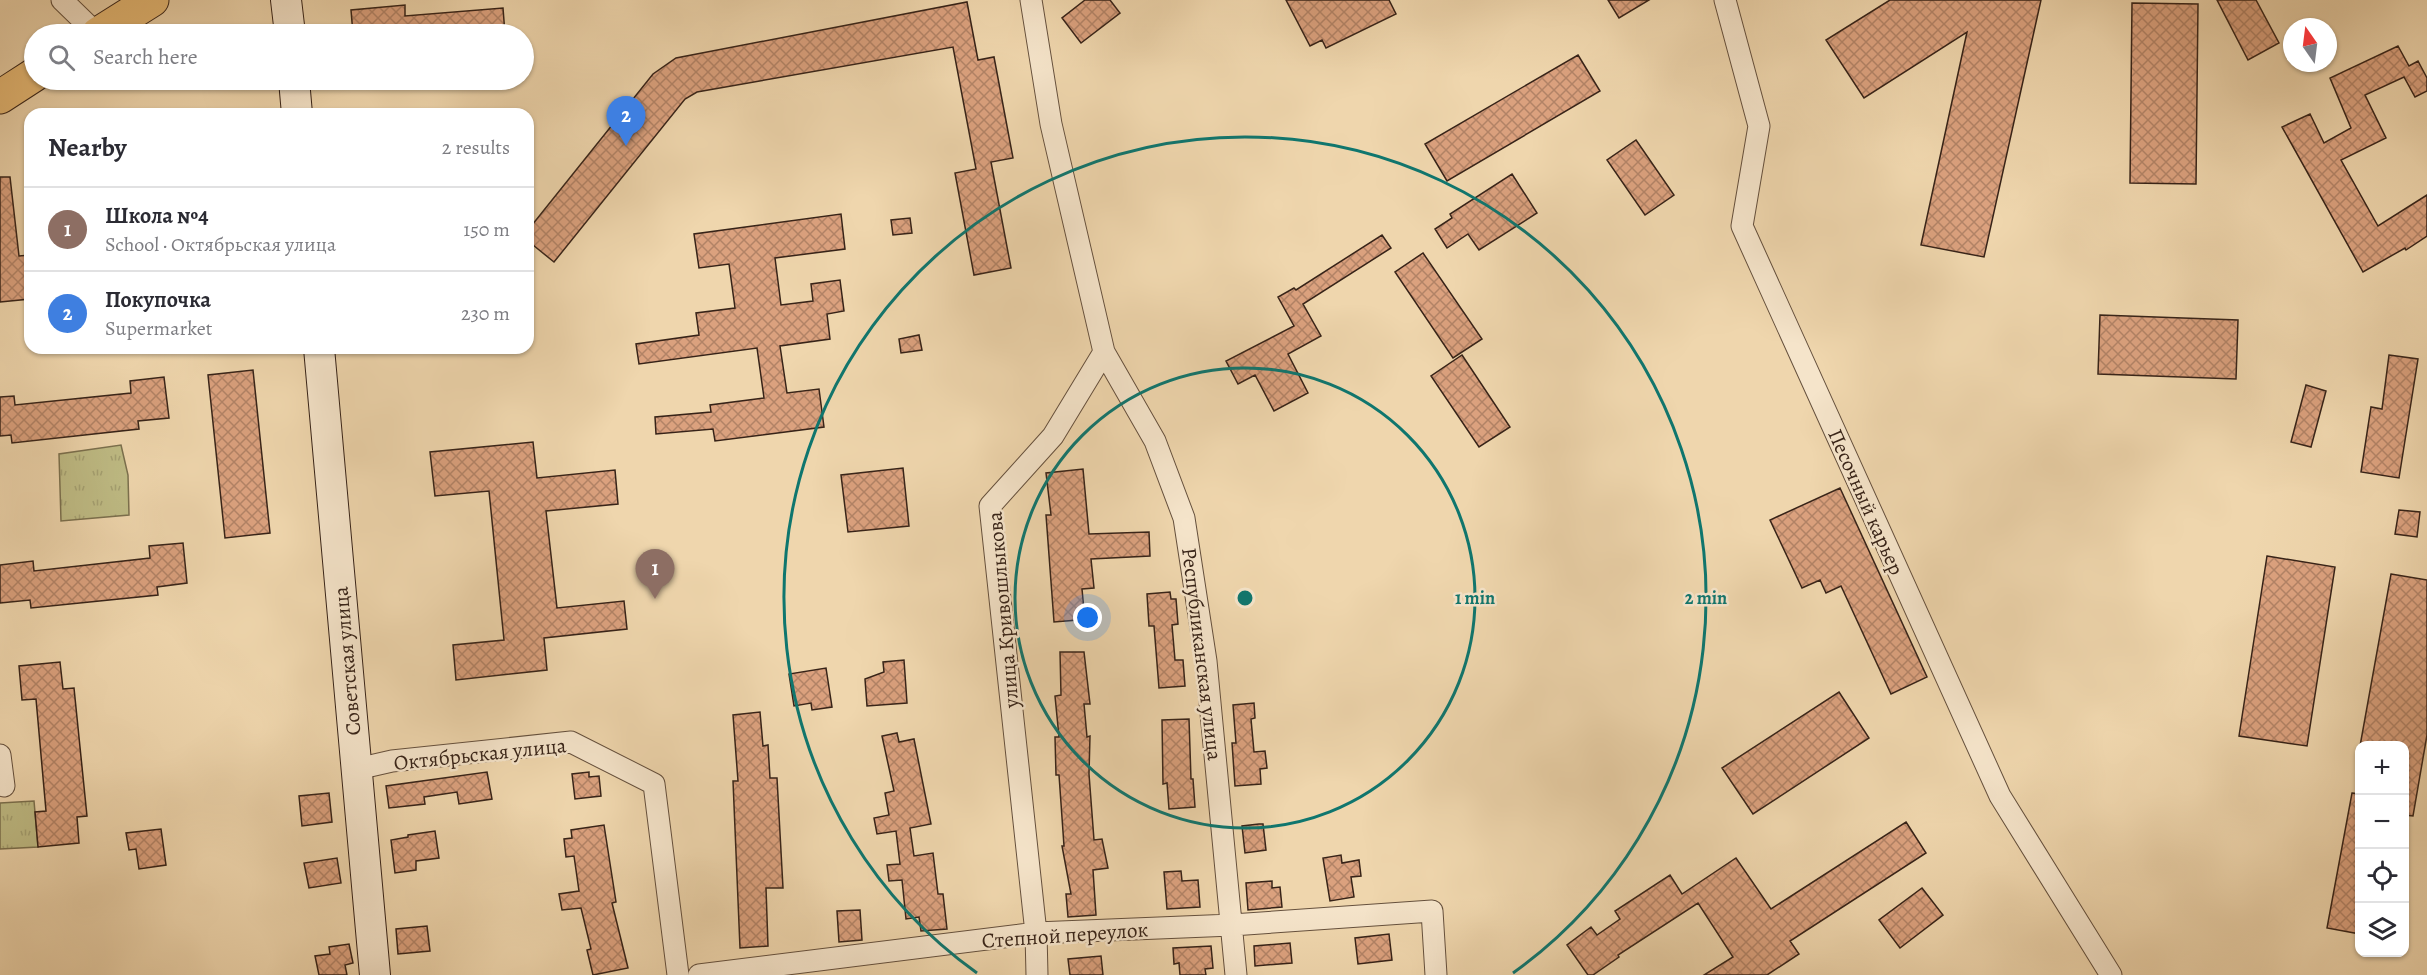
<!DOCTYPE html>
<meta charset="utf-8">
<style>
body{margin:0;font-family:Alegreya,serif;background:#f2f2f3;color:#2b2b33}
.controls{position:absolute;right:18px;bottom:18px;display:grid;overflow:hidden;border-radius:12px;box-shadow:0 2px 4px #0004}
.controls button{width:54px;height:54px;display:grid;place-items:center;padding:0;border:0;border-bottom:2px solid #e1e1e2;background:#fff;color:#2b2b33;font:30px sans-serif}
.compass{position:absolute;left:2283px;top:18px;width:54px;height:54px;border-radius:50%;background:#fff;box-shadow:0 2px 4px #0004;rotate:346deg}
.you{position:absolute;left:1088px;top:618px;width:21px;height:21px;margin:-15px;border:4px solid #fff;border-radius:50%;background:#1a73e8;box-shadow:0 0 0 9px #1a73e833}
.badge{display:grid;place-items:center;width:39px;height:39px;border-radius:50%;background:#8f2418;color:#fff;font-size:20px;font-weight:700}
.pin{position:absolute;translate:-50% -50px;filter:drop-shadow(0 2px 3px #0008)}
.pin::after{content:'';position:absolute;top:32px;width:21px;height:18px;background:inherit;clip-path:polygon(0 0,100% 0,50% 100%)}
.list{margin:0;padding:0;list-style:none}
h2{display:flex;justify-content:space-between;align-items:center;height:78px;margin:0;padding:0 24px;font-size:26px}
h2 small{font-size:20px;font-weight:400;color:#7c7c81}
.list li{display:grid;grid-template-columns:39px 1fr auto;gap:18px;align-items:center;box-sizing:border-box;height:84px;padding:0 24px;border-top:2px solid #e1e1e2}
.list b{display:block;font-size:22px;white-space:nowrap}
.list p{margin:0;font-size:20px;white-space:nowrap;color:#7c7c81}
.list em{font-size:20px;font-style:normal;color:#7c7c81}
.icon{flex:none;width:33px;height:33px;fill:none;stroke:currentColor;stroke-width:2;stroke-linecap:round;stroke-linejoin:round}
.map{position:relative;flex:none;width:2427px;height:975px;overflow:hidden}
.search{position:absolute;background:#fff;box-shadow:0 2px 4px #0004;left:24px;top:24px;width:510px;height:66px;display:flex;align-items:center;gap:15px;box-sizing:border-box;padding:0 21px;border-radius:33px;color:#7c7c81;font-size:22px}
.panel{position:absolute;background:#fff;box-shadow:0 2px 4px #0004;left:24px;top:108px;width:510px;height:246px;border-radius:18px}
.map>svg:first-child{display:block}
</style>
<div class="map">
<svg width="2427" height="975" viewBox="0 0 2427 975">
<defs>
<pattern id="park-tufts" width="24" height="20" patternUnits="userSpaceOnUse" patternTransform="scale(1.5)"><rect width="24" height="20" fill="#bfbc85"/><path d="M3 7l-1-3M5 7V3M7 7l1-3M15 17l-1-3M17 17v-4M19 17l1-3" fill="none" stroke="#a5a172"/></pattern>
<pattern id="building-cross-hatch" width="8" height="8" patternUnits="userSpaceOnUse" patternTransform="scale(1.5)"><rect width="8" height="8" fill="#dba17e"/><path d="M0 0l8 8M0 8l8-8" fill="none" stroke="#b28366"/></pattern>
</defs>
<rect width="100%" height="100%" fill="#efd6ad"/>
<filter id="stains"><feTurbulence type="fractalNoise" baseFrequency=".00333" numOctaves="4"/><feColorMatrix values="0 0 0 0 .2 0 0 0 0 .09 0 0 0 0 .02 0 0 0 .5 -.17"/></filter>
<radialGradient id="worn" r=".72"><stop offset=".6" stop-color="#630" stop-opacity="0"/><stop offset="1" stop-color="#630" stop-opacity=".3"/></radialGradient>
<path fill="url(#park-tufts)" stroke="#7b704e" stroke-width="1.5" d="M121,445L128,475L129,515L61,521L59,454Z
M34,801L38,847L0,849V803Z"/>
<path fill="url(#building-cross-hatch)" stroke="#372318" stroke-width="1.5" d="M1085,0H1110L1120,13L1081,43L1062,18Z
M1286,0H1389L1396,14L1326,48L1322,40L1310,46Z
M1608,0H1649L1619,18Z
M1890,0H2041L1984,257L1921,245L1967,32L1864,98L1826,40Z
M2217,0H2256L2279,43L2248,60Z
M967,2L978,60L994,57L1013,158L991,162L1011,268L974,275L955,173L976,169L953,47L697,92L685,99L554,262L528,241V230L653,74L676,58Z
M2132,3L2198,4L2196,184L2130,183Z
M405,5V16L503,8L505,34H353L351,10Z
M2398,46L2409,66L2418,61L2427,78V91L2415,97L2404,77L2365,95L2386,138L2341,160L2378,226L2427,195V236L2406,250L2405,248L2363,272L2282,127L2310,114L2324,143L2351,128L2330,78Z
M1578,55L1600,91L1447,181L1425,144Z
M1636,140L1674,195L1645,215L1607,160Z
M1512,174L1537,213L1479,250L1468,234L1447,248L1435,229L1452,218L1450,214Z
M0,177H10L19,256L30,255V299L0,302Z
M841,214L845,249L775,258L781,305L813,301L811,284L840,280L844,311L827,314L830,339L780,346L787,393L819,389L824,427L715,441L713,429L656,434L655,417L711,412L710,405L764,398L757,348L639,364L636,344L699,335L696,313L735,308L729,264L699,268L694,234Z
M910,218L912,233L893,235L891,220Z
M1382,235L1391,248L1303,304L1321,336L1288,354L1308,393L1274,411L1255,375L1238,384L1226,361L1294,326L1278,297L1294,288L1296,290Z
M1423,253L1482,339L1453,358L1395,272Z
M2100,315L2238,320L2236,379L2098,374Z
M919,335L922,350L901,353L899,339Z
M1462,355L1510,427L1479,447L1431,376Z
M2389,355L2418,359L2399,478L2361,472L2371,407L2382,409Z
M253,370L270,533L225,538L208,375Z
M164,377L169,418L138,421L139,429L12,443L11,435L0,436V397L14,396L15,405L131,393L130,381Z
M2306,385L2326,391L2311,447L2291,442Z
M533,442L537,478L615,470L618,504L546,511L557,608L624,601L627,629L544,638L547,670L456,680L453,645L504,640L489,491L435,496L430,452Z
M903,468L909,526L848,532L841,475Z
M1083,469L1089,534L1149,532L1150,556L1091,559L1094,588L1082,589L1084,610H1077L1078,620L1054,622L1046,515H1051L1046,473Z
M1840,488L1927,677L1891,694L1841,586L1826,593L1820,580L1802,588L1770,520Z
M2399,510L2420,512L2417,537L2395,534Z
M183,543L187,583L157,587L158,595L31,608L30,600L0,603V565L33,561L34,571L150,558L149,546Z
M2267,556L2335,567L2307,746L2239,736Z
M2391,574L2427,580V735L2413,816L2404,815V746H2360Z
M1170,592L1171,599H1176L1178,624L1172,625L1175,660H1183L1185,686L1159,688L1154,626H1149L1147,594Z
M1060,652H1084L1090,704H1084L1087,737L1090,736L1089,774L1094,840L1102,839L1108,868L1093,870L1096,915L1068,917L1066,894H1071L1062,846H1064L1059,775H1056L1055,737H1059L1055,696L1061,695Z
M904,660L907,703L867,706L865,679L884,672L883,662Z
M60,662L63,689L74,688L87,816L77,817L79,843L38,847L35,812L46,811L36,699L22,700L19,666Z
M826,668L832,707L812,710L811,703L794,706L789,674Z
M1839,692L1869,738L1753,814L1722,768Z
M1254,703L1255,718L1251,719L1254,752L1265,751L1267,768L1260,769L1261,784L1235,786L1232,743H1236L1233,705Z
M760,712L763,746L768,745L770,778H777L783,888H766L768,946L740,948L733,781H738L733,715Z
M1189,719L1191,779H1193L1195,807L1169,809L1167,783L1163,784L1162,720Z
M897,733L899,742L914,739L931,824L910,828L914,856L933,853L938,894H943L947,929L921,931L919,917L906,919L902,880L889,881L887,865L900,864L896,831L877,834L874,818L889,815L885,793L894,791L882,736Z
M487,772L492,799L459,804L457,792L424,797L425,804L389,808L386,786Z
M589,772V777L599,776L601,796L575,799L572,774Z
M329,793L332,822L302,826L299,796Z
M2352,793L2360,794V934L2327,928Z
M1906,822L1926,853L1790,941L1799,954L1767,975H1704L1733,957L1698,903L1618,955L1619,957L1593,975H1588L1567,945L1591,927L1597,935L1620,919L1615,911L1670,875L1682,894L1736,858L1771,909Z
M1259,824H1263L1266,850L1245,853L1242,826Z
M604,825L616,902L612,903L628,968L593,975L587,950L591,949L581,908L562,910L559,894L579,891L574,856L566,857L564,839L572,838L571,830Z
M161,829L166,865L139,869L136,849L129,850L126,833Z
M435,831L439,858L416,861V870L395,873L391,840L408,837V835Z
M1341,855L1342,863L1359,860L1361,876L1351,877L1354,897L1330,901L1323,858Z
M337,858L341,883L309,888L304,863Z
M1181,871L1182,881L1198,880L1200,907L1167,909L1164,872Z
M1272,881V888L1280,887L1282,907L1248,910L1246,883Z
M1922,888L1943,915L1900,948L1879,920Z
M860,910L862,940L839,942L837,911Z
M427,926L430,951L398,954L396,929Z
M1389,934L1392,960L1358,964L1355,938Z
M1290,943L1292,963L1255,966L1254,946Z
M349,944L353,963L345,965L347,975H319L315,956L330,954L329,947Z
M1211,946L1213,968L1205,969L1206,975H1180L1179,963L1174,964L1173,948Z
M1101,956L1103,975H1070L1068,959Z"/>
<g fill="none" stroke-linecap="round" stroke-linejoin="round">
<g stroke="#65503d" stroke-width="23">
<path id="street" d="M62,0L97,34
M1031,0L1051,124L1104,352L1053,436L990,506L1036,933L1037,975
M1725,0L1759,126L1742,226L2000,796L2111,975
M1104,352L1155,441L1184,518L1206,661L1236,975
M0,755L4,786
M357,769L392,761L571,742L654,784L678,975
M699,975L1036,933L1232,925L1432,911L1436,975"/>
</g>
<g stroke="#372318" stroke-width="32">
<path id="secondary" d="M286,0L290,34
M294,80L297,114
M319,348L375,975"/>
</g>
<g stroke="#372318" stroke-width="35">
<path id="primary" d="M98,34L152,0
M0,97L34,75"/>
</g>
<use href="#street" stroke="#f5e4ca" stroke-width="21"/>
<use href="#secondary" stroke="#f5e4ca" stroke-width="30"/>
<use href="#primary" stroke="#e8bb76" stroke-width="33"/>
</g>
<g fill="none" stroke="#0f766e" stroke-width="3">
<circle cx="1245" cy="598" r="230"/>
<path d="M977 973A461 461 0 1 1 1513 973"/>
</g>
<g text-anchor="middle" stroke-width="5" stroke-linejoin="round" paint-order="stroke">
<g font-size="21" fill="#372318" stroke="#f5e4ca">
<text transform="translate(1866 502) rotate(66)" y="7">Песочный карьер</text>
<text transform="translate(1003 610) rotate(-95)" y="7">улица Кривошлыкова</text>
<text transform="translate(1202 654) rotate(83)" y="7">Республиканская улица</text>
<text transform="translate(347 661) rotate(-95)" y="7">Советская улица</text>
<text transform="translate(480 754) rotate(-6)" y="7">Октябрьская улица</text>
<text transform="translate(1065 935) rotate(-4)" y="7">Степной переулок</text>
</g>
</g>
<circle cx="1245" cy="598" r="9" fill="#0f766e" stroke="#f5e4ca" stroke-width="3"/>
<g font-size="18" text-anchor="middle" font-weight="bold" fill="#0f766e" stroke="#f5e4ca" stroke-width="5" stroke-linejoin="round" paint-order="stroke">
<text x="1475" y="604">1 min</text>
<text x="1706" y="604">2 min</text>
</g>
<rect width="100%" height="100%" filter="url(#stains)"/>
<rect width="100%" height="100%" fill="url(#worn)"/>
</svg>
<div class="controls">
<button>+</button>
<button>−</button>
<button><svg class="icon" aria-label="locate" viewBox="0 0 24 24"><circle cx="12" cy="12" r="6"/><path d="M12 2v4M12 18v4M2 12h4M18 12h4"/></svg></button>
<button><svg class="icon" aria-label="layers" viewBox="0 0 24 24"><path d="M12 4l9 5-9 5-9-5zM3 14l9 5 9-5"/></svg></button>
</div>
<svg class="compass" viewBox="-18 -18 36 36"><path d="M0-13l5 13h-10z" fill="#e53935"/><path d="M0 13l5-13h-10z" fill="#7c7c81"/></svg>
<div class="you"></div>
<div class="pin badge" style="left:655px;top:599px;background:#8d6e63">1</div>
<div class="pin badge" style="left:626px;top:146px;background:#3f7fe0">2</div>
<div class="search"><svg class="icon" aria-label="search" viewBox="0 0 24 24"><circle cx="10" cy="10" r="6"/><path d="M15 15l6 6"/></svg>Search here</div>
<section class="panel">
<h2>Nearby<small>2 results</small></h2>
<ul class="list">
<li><span class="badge" style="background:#8d6e63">1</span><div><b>Школа №4</b><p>School · Октябрьская улица</p></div><em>150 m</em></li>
<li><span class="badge" style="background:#3f7fe0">2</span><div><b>Покупочка</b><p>Supermarket</p></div><em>230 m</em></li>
</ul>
</section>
</div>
